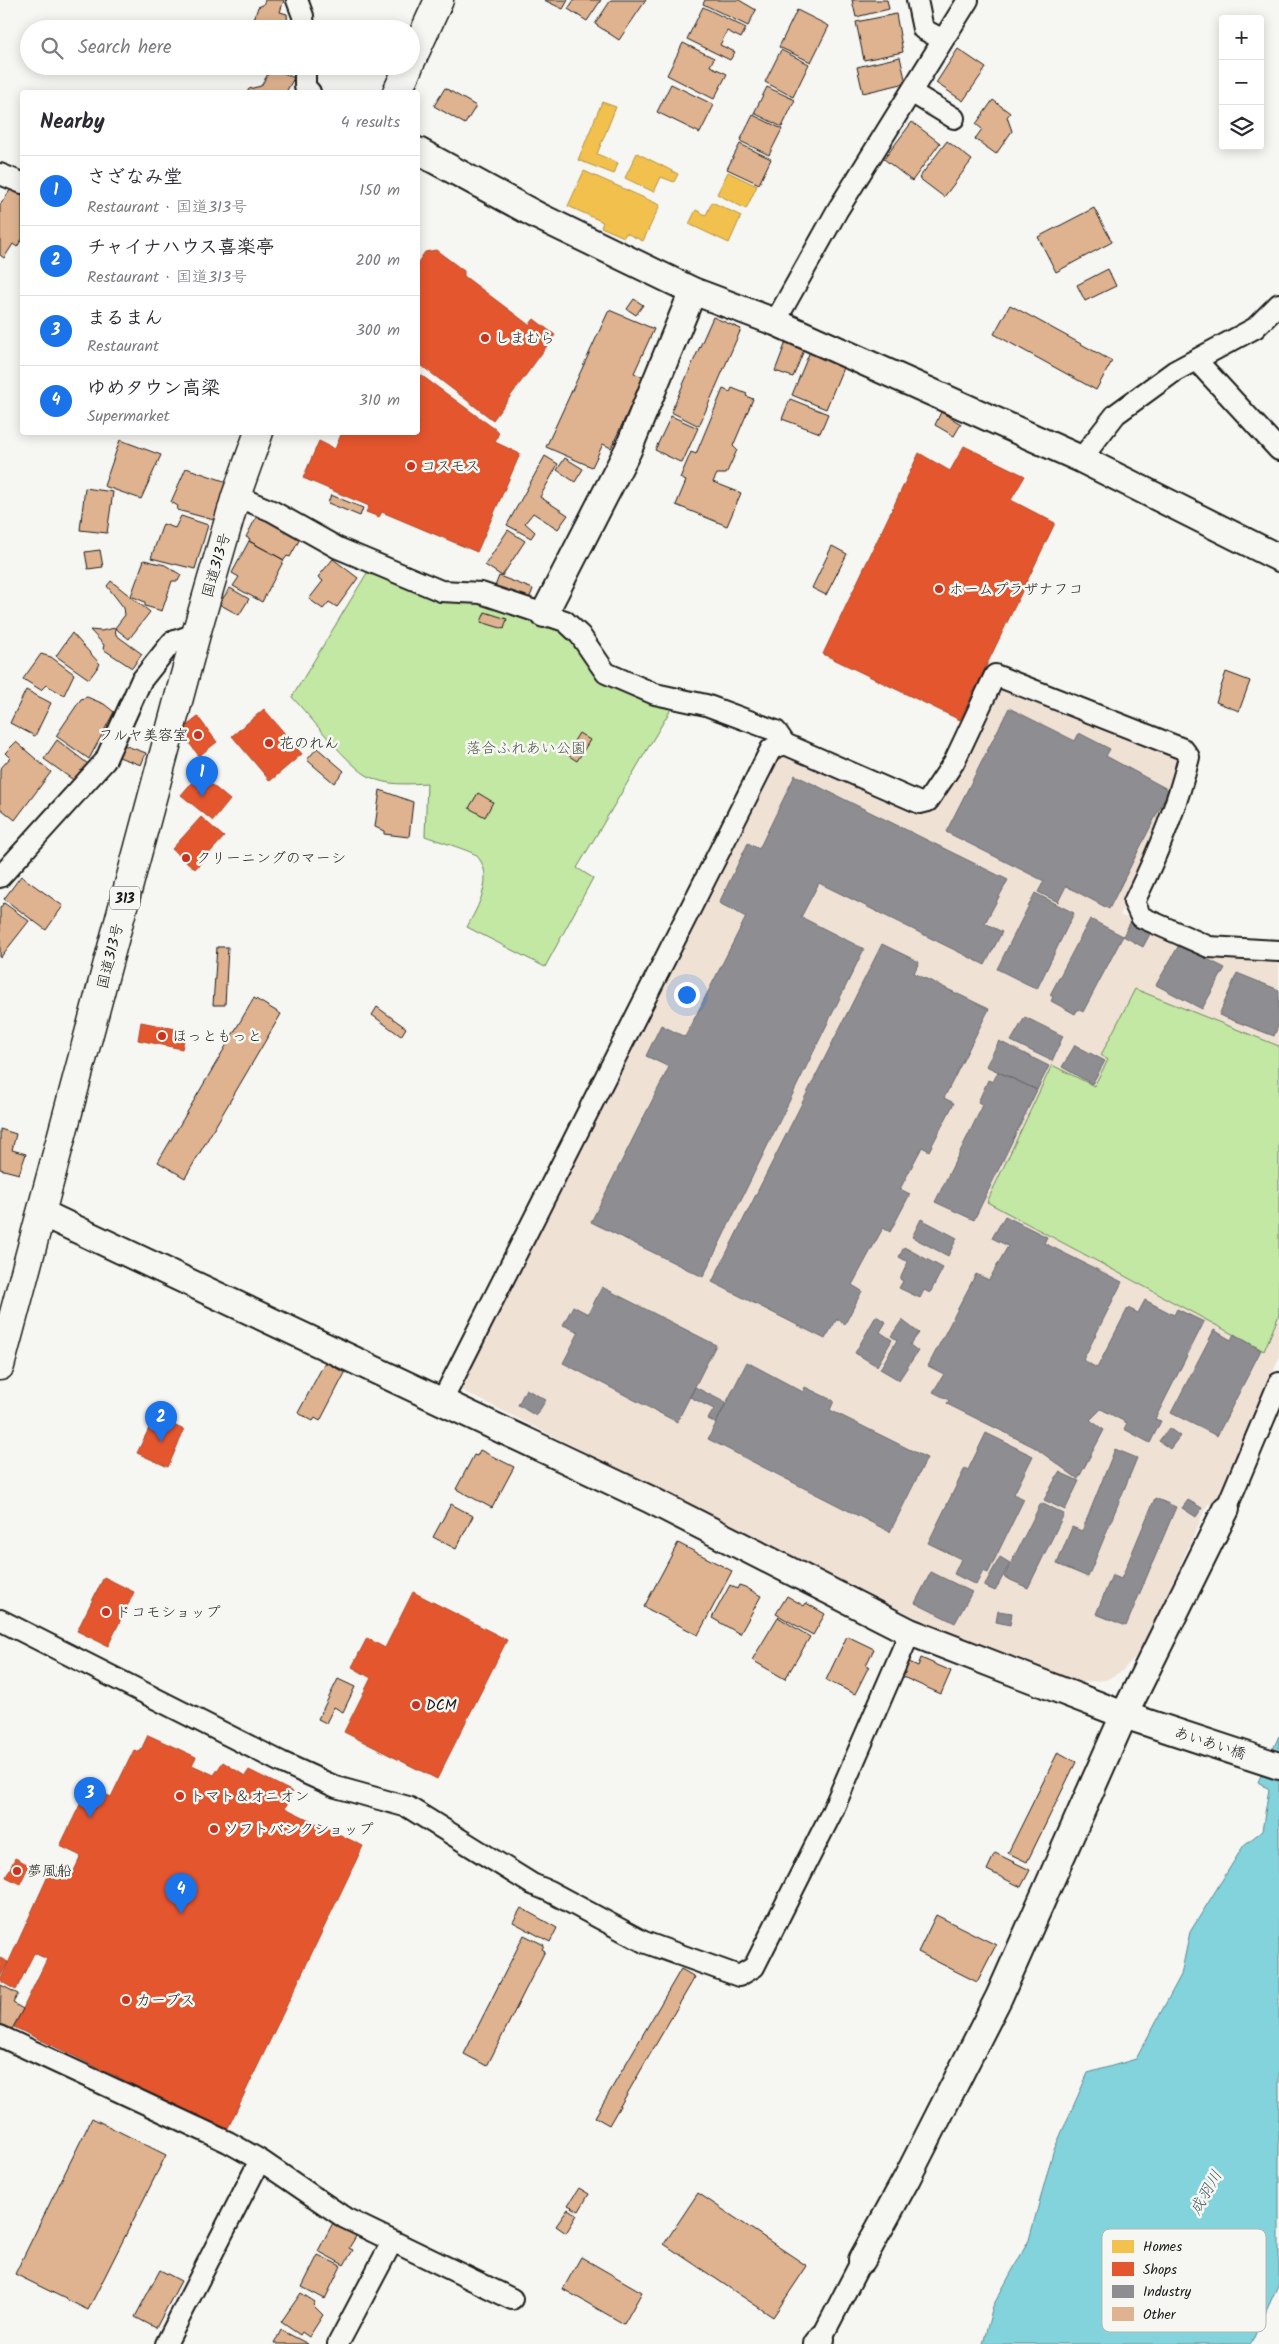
<!DOCTYPE html>
<meta charset="utf-8">
<style>
body{margin:0;font-family:Kalam,"Klee One",sans-serif;background:#f2f2f3;color:#2b2b33}
.controls{position:absolute;right:15px;top:15px;display:grid;overflow:hidden;border-radius:5px;box-shadow:0 2px 12px #0003}
.controls button{width:45px;height:45px;display:grid;place-items:center;padding:0;border:0;border-bottom:1px solid #e1e1e2;background:#fff;color:#2b2b33;font:25px sans-serif}
.you{position:absolute;left:686px;top:994px;width:18px;height:18px;margin:-12px;border:4px solid #fff;border-radius:50%;background:#1a73e8;box-shadow:0 0 0 8px #1a73e833}
.badge{display:grid;place-items:center;width:32px;height:32px;border-radius:50%;background:#1a73e8;color:#fff;font-size:16px;font-weight:700}
.pin{position:absolute;translate:-50% -41px;filter:drop-shadow(0 1px 2px #0008)}
.pin::after{content:'';position:absolute;top:26px;width:18px;height:15px;background:inherit;clip-path:polygon(0 0,100% 0,50% 100%)}
.list{margin:0;padding:0;list-style:none}
h2{display:flex;justify-content:space-between;align-items:center;height:65px;margin:0;padding:0 20px;font-size:21px}
h2 small{font-size:16px;font-weight:400;color:#7c7c81}
.list li{display:grid;grid-template-columns:32px 1fr auto;gap:15px;align-items:center;box-sizing:border-box;height:70px;padding:0 20px;border-top:1px solid #e1e1e2}
.list b{display:block;font-size:19px;white-space:nowrap}
.list p{margin:0;font-size:16px;white-space:nowrap;color:#7c7c81}
.list em{font-size:16px;font-style:normal;color:#7c7c81}
.icon{flex:none;width:28px;height:28px;fill:none;stroke:currentColor;stroke-width:2;stroke-linecap:round;stroke-linejoin:round}
.map{position:relative;flex:none;width:1279px;height:2344px;overflow:hidden}
.search{position:absolute;background:#fff;box-shadow:0 2px 12px #0003;left:20px;top:20px;width:400px;height:55px;display:flex;align-items:center;gap:12px;box-sizing:border-box;padding:0 18px;border-radius:28px;color:#7c7c81;font-size:19px}
.panel{position:absolute;background:#fff;box-shadow:0 2px 12px #0003;left:20px;top:90px;width:400px;height:345px;border-radius:5px}
.map>svg:first-child{display:block}
</style>
<div class="map">
<svg width="1279" height="2344" viewBox="0 0 1279 2344">
<rect width="100%" height="100%" fill="#f6f6f2"/>
<filter id="ink" filterUnits="userSpaceOnUse"><feTurbulence type="fractalNoise" baseFrequency=".02" numOctaves="2"/><feDisplacementMap in="SourceGraphic" scale="10" xChannelSelector="R" yChannelSelector="G"/><feConvolveMatrix kernelMatrix="1 2 1 2 8 2 1 2 1" color-interpolation-filters="sRGB"/></filter>
<g filter="url(#ink)">
<path fill="#efe2d5" d="M999,683L1173,750L1182,763L1149,858L1120,915L1205,951L1279,958V1358L1215,1506L1208,1504L1142,1649L1122,1671L1106,1680L1074,1683L1010,1660L925,1622L457,1388L769,762L783,753L927,813L960,769Z"/>
<path fill="#c2e8a3" stroke="#6f8260" d="M370,568L558,625L575,638L600,673L674,704L577,868L593,878L545,967L467,927C478,907 496,875 476,855C469,850 435,840 425,836L427,783C407,784 388,786 370,777C350,768 309,715 292,697Z
M1135,989L1279,1046V1315L1264,1351L987,1202L1052,1065L1094,1086L1108,1060L1101,1055Z"/>
<path fill="#83d3dd" stroke="#5a8a90" d="M1279,1736V2283L1251,2344H983L993,2306L1029,2240L1053,2152L1088,2073L1136,2059L1181,1975L1190,1932L1244,1845L1262,1831L1269,1789L1258,1782Z"/>
<path fill="#f2c14e" stroke="#b2903f" d="M602,102L616,107L597,154L618,163L614,174L578,160Z
M637,153L678,174L674,182L661,177L654,192L625,178Z
M584,171L660,205L643,241L626,233L624,237L601,227L603,222L568,206Z
M728,172L757,186L746,209L717,194Z
M712,202L741,216L729,243L689,224L696,210L706,215Z"/>
<path fill="#e4572e" stroke="#a84529" d="M436,250L464,271V276L529,325L534,319L555,335L493,420L418,363V262L425,252Z
M418,373L499,432L495,442L520,454L477,552L382,512L379,517L366,512L369,506L303,478L319,441L335,449L342,432H418Z
M964,446L1025,476L1011,500L1055,523L960,720L823,654L919,453L950,471Z
M264,709L302,754L270,781L232,736Z
M198,717L217,742L199,756L180,731Z
M199,774L230,800L213,821L181,795Z
M201,817L224,837L195,869L172,849Z
M141,1022L186,1031L182,1049L138,1040Z
M155,1416L184,1430L168,1467L137,1453Z
M104,1577L134,1592L108,1646L77,1631Z
M413,1592L507,1640L437,1779L344,1732L371,1678L352,1667L367,1638L385,1648Z
M148,1735L196,1757L192,1765L214,1775L223,1762L245,1776L249,1770L293,1792L285,1808L363,1846L227,2130L14,2027L47,1959L34,1953L16,1990L0,1981L53,1865L72,1875L81,1856L60,1846L89,1786L111,1797L134,1750L140,1752Z
M15,1858L29,1865L20,1884L6,1877Z
M0,1958L8,1962L0,1977Z"/>
<path fill="#8d8d92" stroke="#6b6b6f" d="M1009,708L1075,741L1079,733L1110,749L1106,756L1169,790L1109,909L1066,886L1058,902L1038,892L1044,881L946,832Z
M795,775L1008,880L985,923L1002,932L985,965L819,883L801,917L864,949L703,1277L591,1222L669,1067L646,1056L661,1025L685,1037L746,917L719,903L748,843L759,849Z
M1035,893L1074,913L1037,989L997,969Z
M1090,919L1123,936L1083,1012L1078,1009L1075,1014L1051,1001L1053,997L1050,995Z
M1131,921L1151,932L1143,947L1123,936Z
M882,944L919,962L914,973L989,1009L944,1098L954,1103L929,1151L922,1147L900,1189L910,1194L890,1232L883,1228L852,1285L862,1291L845,1324L837,1319L825,1339L712,1282Z
M1179,945L1225,968L1202,1009L1156,985Z
M1237,973L1279,990V1024L1274,1036L1219,1015Z
M1025,1017L1063,1036L1052,1061L1011,1041Z
M999,1041L1049,1066L1037,1090L986,1066Z
M1075,1045L1105,1061L1092,1084L1062,1067Z
M998,1072L1037,1090L974,1220L935,1202L983,1105L978,1102L988,1080L993,1082Z
M1005,1216L1047,1237L1044,1243L1122,1282L1083,1360L1097,1368L1128,1308L1138,1313L1145,1300L1174,1315L1177,1309L1204,1322L1155,1419L1161,1421L1150,1443L1124,1429L1127,1423L1101,1409L1090,1420L1104,1430L1078,1479L1034,1447L947,1404L949,1400L933,1392L944,1374L928,1366L976,1274L989,1280L1008,1246L992,1238Z
M921,1219L957,1238L948,1256L912,1237Z
M904,1247L943,1268L930,1293L924,1290L920,1298L899,1288L903,1281L900,1279L908,1262L899,1257Z
M602,1287L716,1345L677,1422L563,1363L579,1332L563,1325L573,1306L588,1314Z
M876,1316L886,1322L880,1332L892,1340L877,1366L855,1353Z
M902,1320L919,1333L910,1345L918,1351L899,1380L880,1369L897,1340L891,1336Z
M1214,1330L1231,1340L1234,1334L1261,1350L1217,1436L1171,1413Z
M747,1362L803,1392L805,1387L834,1401L830,1410L927,1458L890,1532L708,1439Z
M695,1387L726,1403L716,1423L708,1419L714,1409L690,1397Z
M526,1389L546,1400L536,1416L518,1405Z
M1169,1428L1180,1436L1170,1449L1159,1441Z
M986,1433L1033,1456L1014,1494L1024,1499L988,1573L983,1571L976,1585L954,1574L961,1559L928,1543L965,1468L968,1470Z
M1115,1449L1137,1458L1088,1577L1057,1564L1072,1527L1082,1531Z
M1059,1472L1079,1481L1065,1510L1044,1500Z
M1155,1498L1176,1507L1126,1626L1096,1614L1112,1575L1121,1579Z
M1188,1500L1202,1508L1196,1517L1182,1508Z
M1041,1503L1064,1514L1028,1588L1004,1577Z
M1000,1557L1010,1563L995,1591L984,1586Z
M931,1572L972,1592L955,1623L915,1603Z
M998,1611L1012,1613L1010,1625L996,1622Z"/>
<path fill="#dfb390" stroke="#1c1c1c" d="M265,0H284L280,12L287,14L288,29H251L258,7L263,5Z
M544,0H568L563,9Z
M574,0H601L587,21L568,9Z
M611,0H646L619,40L595,24Z
M705,0H739L756,10L748,26L703,4Z
M852,0H887L889,9L856,17Z
M703,7L746,28L741,38L727,31L720,45L735,52L730,60L687,39Z
M797,10L829,26L811,62L779,47Z
M896,14L903,52L864,60L856,22Z
M683,43L714,58L710,66L727,74L714,99L667,75Z
M958,49L986,68L963,101L936,83Z
M781,50L809,64L793,97L765,82Z
M900,57L906,83L863,93L857,67Z
M272,67L294,78L286,92H247L249,89L261,86Z
M671,84L714,105L700,133L657,112Z
M767,87L795,100L782,127L754,113Z
M445,88L476,106L465,124L434,106Z
M993,100L1010,113L1007,117L1012,131L996,154L975,139L982,129L976,124Z
M753,115L782,129L769,155L740,141Z
M912,122L940,143L912,181L884,159Z
M947,141L972,160L944,197L919,178Z
M740,144L771,159L759,184L727,169Z
M13,186L22,192V239L17,247L13,244L4,258L0,255V205Z
M1094,208L1112,242L1056,272L1038,237Z
M1108,269L1116,286L1085,301L1077,285Z
M634,299L643,305L636,315L627,309Z
M1010,305L1112,361L1096,390L994,334Z
M609,310L654,329L634,373L644,378L611,448L603,444L592,467L546,447Z
M713,317L741,329L699,426L671,412Z
M786,342L804,350L793,377L775,371Z
M811,349L845,363L826,409L792,395Z
M732,388L747,394L746,396L753,399L733,446L737,450L726,474H717L713,482L741,493L727,526L676,505L686,481L680,478L691,452L696,454L723,389L730,392Z
M790,399L828,414L820,433L782,419Z
M941,412L961,424L954,436L935,425Z
M671,416L698,428L682,463L655,450Z
M120,440L161,455L141,499L104,486Z
M545,456L558,464L540,497L568,515L558,529L533,513L525,523L535,532L531,538L507,525Z
M565,458L583,469L575,482L557,470Z
M186,468L227,482L214,520L177,510L178,506L171,502Z
M85,488L113,492L107,533L80,530Z
M331,495L363,508L360,516L328,503Z
M259,512L302,535L290,557L287,556L284,560L249,541L250,539L246,537Z
M181,516L208,525L195,569L151,558L163,524L175,528Z
M508,530L525,541L502,576L485,565Z
M249,541L284,560L262,602L233,586L239,577L232,573Z
M832,546L847,554L826,595L812,588Z
M100,550L103,567L88,569L85,552Z
M333,559L358,578L337,607L329,602L323,609L309,599L323,581L318,577Z
M144,560L165,565L181,575L178,581H172L162,611L145,606V602L131,596Z
M499,576L533,589L528,602L494,589Z
M111,581L150,612L129,639L115,628L125,615L124,608L107,586Z
M230,588L249,599L239,615L219,604Z
M485,612L507,619L504,629L481,622Z
M115,628L116,635L142,654L132,668L103,649L104,645L90,630L101,631Z
M72,633L100,664L89,679L56,656Z
M41,654L51,657L74,674L64,695L46,685L41,690L23,679Z
M1226,672L1250,681L1239,711L1216,702Z
M26,690L51,703L35,736L10,723Z
M87,697L104,704L114,712L89,759L56,736L81,699Z
M579,733L590,740L577,761L566,754Z
M57,740L92,767L79,784L44,759Z
M16,742L51,772L15,820L0,808V769L10,758L5,753Z
M121,744L146,753L141,765L116,756Z
M317,748L344,771L334,783L307,760Z
M380,790L413,802L409,837L384,834V831L375,827Z
M478,793L493,802L485,817L469,808Z
M21,876L63,906L46,930L4,899Z
M4,903L29,921L0,958V908Z
M217,947H228L225,1005H213Z
M254,998L281,1014L185,1178L158,1162Z
M377,1007L406,1028L401,1036L372,1015Z
M0,1129L16,1134L12,1150L26,1154L19,1174L0,1169Z
M325,1362L345,1373L320,1421L315,1418L313,1421L298,1413Z
M480,1450L514,1467L492,1508L456,1489L474,1455L477,1456Z
M451,1504L473,1516L456,1549L433,1537Z
M678,1543L732,1571L698,1635L644,1607Z
M730,1585L737,1589L739,1585L745,1587L761,1596L740,1634L712,1618Z
M787,1596L804,1606L806,1603L825,1614L813,1635L776,1614Z
M778,1617L810,1637L785,1679L752,1660Z
M847,1636L874,1649L866,1665L869,1666L855,1694L826,1680Z
M921,1658L951,1671L941,1694L903,1677L909,1662L918,1666Z
M338,1679L355,1687L343,1712L334,1707L326,1723L318,1719Z
M1058,1752L1076,1762L1027,1862L1008,1853Z
M995,1853L1030,1870L1021,1887L987,1870Z
M521,1908L557,1928L550,1942L513,1922Z
M936,1915L996,1945L977,1982L918,1952Z
M524,1935L544,1945L542,1949L545,1951L487,2066L464,2054Z
M681,1969L695,1977L609,2125L595,2117Z
M1,1985L18,1994L13,2003L23,2009L11,2031L0,2025Z
M92,2118L166,2155L88,2310L15,2274Z
M579,2188L589,2194L579,2211L568,2205Z
M698,2193L807,2266L773,2317L664,2244Z
M568,2209L577,2215L566,2233L556,2226Z
M334,2221L358,2233L349,2248L353,2250L344,2265L318,2251Z
M318,2255L341,2266L325,2299L302,2287Z
M581,2257L642,2292L624,2324L563,2289Z
M160,2270L181,2281L156,2328L135,2317Z
M301,2293L315,2302L313,2305L323,2315L309,2337L302,2332L300,2335L281,2322Z
M281,2330L308,2344H274Z"/>
<g fill="none" stroke-linecap="round" stroke-linejoin="round">
<g stroke="#1c1c1c" stroke-width="24">
<path id="minor" d="M297,0L303,16L304,29
M917,0L923,29L943,40
M305,66V87L310,92
M911,92L954,118
M0,174L22,183
M775,322L837,211L968,0
M1196,360L1279,450
M1081,459L1116,414L1175,371L1255,328L1279,304
M236,496L272,511L338,548L441,591L481,593L565,621L580,635L606,673L655,694L706,705L776,731L785,744L920,803L928,801L954,762L995,675L1183,749L1189,757C1177,808 1157,855 1134,902L1141,917L1209,947L1279,951
M0,877L105,761L141,681L172,642L196,634
M442,1401L771,749L785,744
M1226,1509L1279,1383
M0,1620L281,1762L336,1787L408,1807L532,1884L549,1891L644,1942L739,1976L754,1967L832,1812L910,1632
M0,2036L228,2142L260,2160L345,2218L512,2299
M821,2339L862,2260
M166,2344L260,2160
M338,2344L392,2242"/>
</g>
<g stroke="#1c1c1c" stroke-width="30">
<path id="tertiary" d="M418,151L538,216L693,291L775,322L1081,459L1279,558
M544,614L628,450L693,291
M42,1213L649,1499L910,1632L1124,1715L1279,1766
M862,2260L907,2178L999,1997L1124,1715L1226,1509
M817,2344L821,2339"/>
</g>
<g stroke="#1c1c1c" stroke-width="31">
<path id="trunk" d="M411,61L439,0
M397,92L409,66
M0,1366L196,634L236,496L259,432"/>
</g>
<use href="#minor" stroke="#f6f6f2" stroke-width="20"/>
<use href="#tertiary" stroke="#f6f6f2" stroke-width="26"/>
<use href="#trunk" stroke="#f6f6f2" stroke-width="28"/>
</g>
</g>
<g fill="#c8321e" stroke="#f6f6f2" stroke-width="2">
<circle cx="485" cy="338" r="5"/>
<circle cx="411" cy="466" r="5"/>
<circle cx="939" cy="589" r="5"/>
<circle cx="198" cy="735" r="5"/>
<circle cx="269" cy="743" r="5"/>
<circle cx="186" cy="858" r="5"/>
<circle cx="162" cy="1036" r="5"/>
<circle cx="106" cy="1612" r="5"/>
<circle cx="416" cy="1705" r="5"/>
<circle cx="180" cy="1796" r="5"/>
<circle cx="214" cy="1829" r="5"/>
<circle cx="17" cy="1871" r="5"/>
<circle cx="126" cy="2000" r="5"/>
</g>
<g text-anchor="middle" stroke-width="5" stroke-linejoin="round" paint-order="stroke">
<rect fill="#f6f6f2" stroke="#5d5d5c" stroke-width="1" x="110" y="886.5" width="30" height="23" rx="4"/>
<g font-size="14" font-weight="bold" fill="#1c1c1c">
<text x="125" y="903">313</text>
</g>
<g font-size="15" fill="#1c1c1c" stroke="#f6f6f2" text-anchor="start">
<text x="495" y="343">しまむら</text>
<text x="421" y="471">コスモス</text>
<text x="949" y="594">ホームプラザナフコ</text>
<text x="188" y="740" text-anchor="end">フルヤ美容室</text>
<text x="279" y="748">花のれん</text>
<text x="196" y="863">クリーニングのマーシ</text>
<text x="172" y="1041">ほっともっと</text>
<text x="116" y="1617">ドコモショップ</text>
<text x="426" y="1710">DCM</text>
<text x="190" y="1801">トマト＆オニオン</text>
<text x="224" y="1834">ソフトバンクショップ</text>
<text x="27" y="1876">夢風船</text>
<text x="136" y="2005">カーブス</text>
</g>
<g font-size="15" fill="#1c1c1c" stroke="#f6f6f2">
<text transform="translate(216 565) rotate(-74)" y="5">国道313号</text>
<text transform="translate(110 956) rotate(-76)" y="5">国道313号</text>
<text transform="translate(1210 1743) rotate(18)" y="5">あいあい橋</text>
</g>
<g font-size="15" fill="#4e5944" stroke="#f6f6f2">
<text x="526" y="753">落合ふれあい公園</text>
</g>
<g font-size="16" font-style="italic" fill="#405c60" stroke="#f6f6f2">
<text transform="translate(1205 2192) rotate(-60)" y="6">成羽川</text>
</g>
</g>
<rect x="1102" y="2229" width="164" height="103" rx="8" fill="#f6f6f2" stroke="#b5b5b2" stroke-width="1"/>
<rect x="1112" y="2240" width="22" height="13" fill="#f2c14e"/>
<rect x="1112" y="2262" width="22" height="14" fill="#e4572e"/>
<rect x="1112" y="2285" width="22" height="13" fill="#8d8d92"/>
<rect x="1112" y="2307" width="22" height="14" fill="#dfb390"/>
<g font-size="14" fill="#1c1c1c">
<text x="1143" y="2251">Homes</text>
<text x="1143" y="2274">Shops</text>
<text x="1143" y="2296">Industry</text>
<text x="1143" y="2319">Other</text>
</g>
</svg>
<div class="controls">
<button>+</button>
<button>−</button>
<button><svg class="icon" aria-label="layers" viewBox="0 0 24 24"><path d="M12 4l9 5-9 5-9-5zM3 14l9 5 9-5"/></svg></button>
</div>
<div class="you"></div>
<div class="pin badge" style="left:202px;top:797px">1</div>
<div class="pin badge" style="left:161px;top:1442px">2</div>
<div class="pin badge" style="left:90px;top:1818px">3</div>
<div class="pin badge" style="left:181px;top:1914px">4</div>
<div class="search"><svg class="icon" aria-label="search" viewBox="0 0 24 24"><circle cx="10" cy="10" r="6"/><path d="M15 15l6 6"/></svg>Search here</div>
<section class="panel">
<h2>Nearby<small>4 results</small></h2>
<ul class="list">
<li><span class="badge">1</span><div><b>さざなみ堂</b><p>Restaurant · 国道313号</p></div><em>150 m</em></li>
<li><span class="badge">2</span><div><b>チャイナハウス喜楽亭</b><p>Restaurant · 国道313号</p></div><em>200 m</em></li>
<li><span class="badge">3</span><div><b>まるまん</b><p>Restaurant</p></div><em>300 m</em></li>
<li><span class="badge">4</span><div><b>ゆめタウン高梁</b><p>Supermarket</p></div><em>310 m</em></li>
</ul>
</section>
</div>
